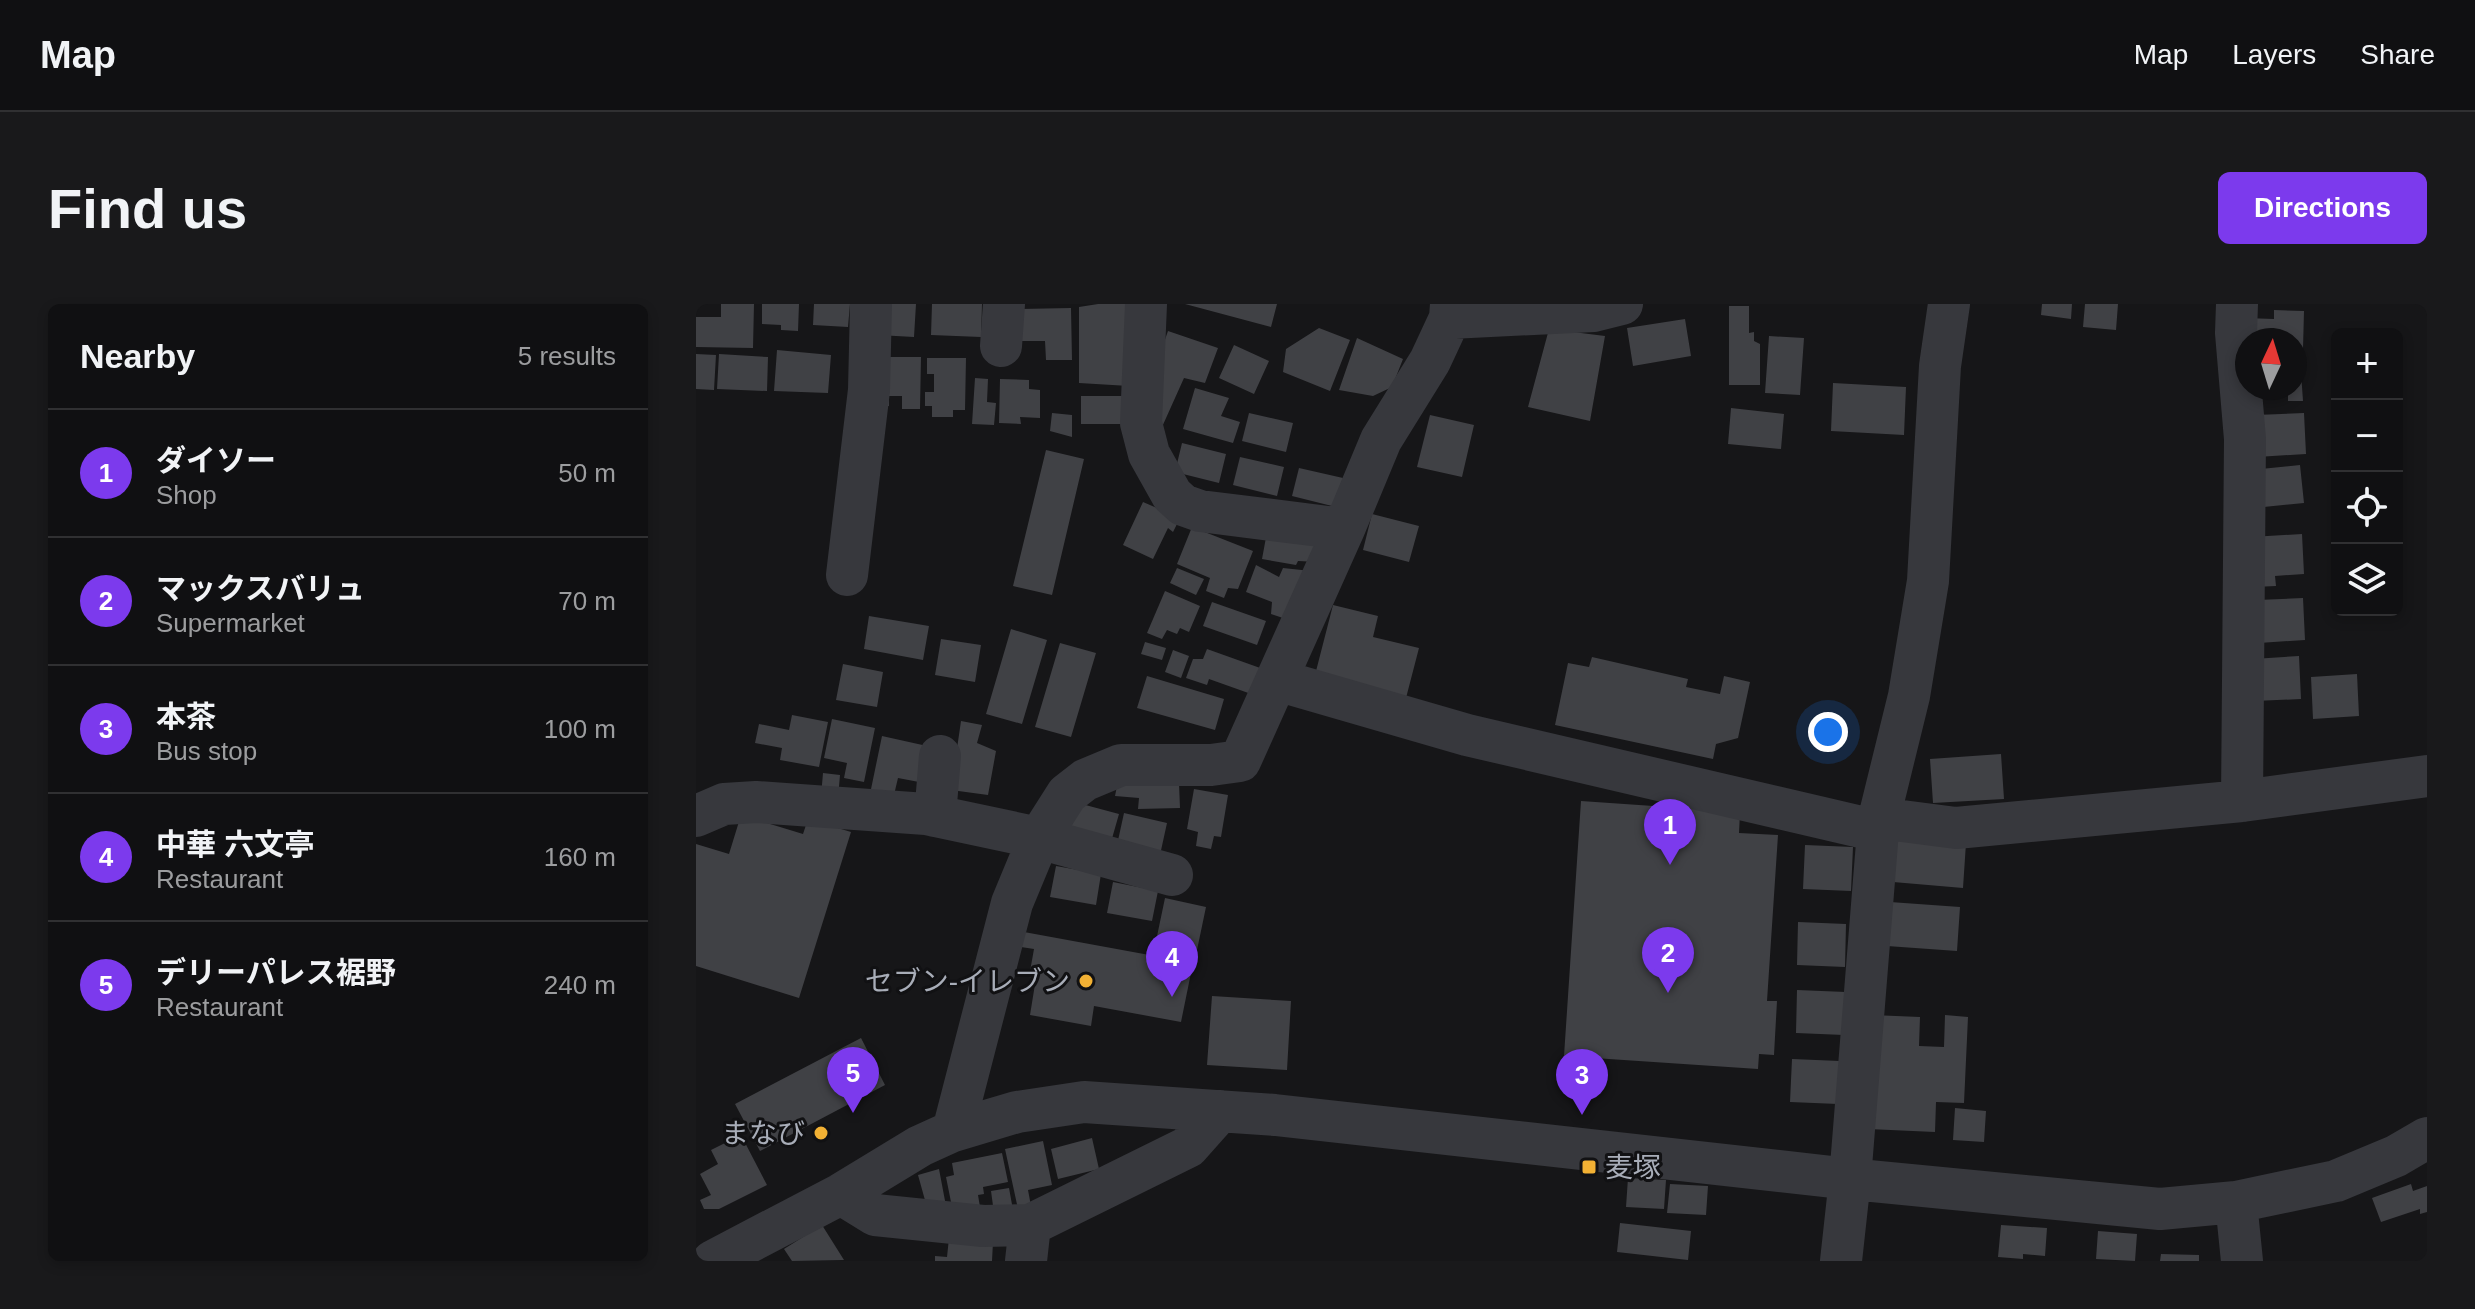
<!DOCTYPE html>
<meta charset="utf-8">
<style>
body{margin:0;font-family:Helvetica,"Noto Sans JP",sans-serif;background:#19191b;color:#f1f3f6}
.controls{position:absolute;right:24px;top:24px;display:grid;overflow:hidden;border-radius:12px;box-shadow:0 4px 12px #0003}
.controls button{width:72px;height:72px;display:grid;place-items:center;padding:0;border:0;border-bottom:2px solid #303032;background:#101012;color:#f1f3f6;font:40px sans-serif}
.compass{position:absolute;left:1539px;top:24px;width:72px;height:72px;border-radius:50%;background:#101012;box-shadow:0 4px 12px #0003;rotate:4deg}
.you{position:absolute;left:1132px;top:428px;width:28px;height:28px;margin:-20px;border:6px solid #fff;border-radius:50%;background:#1a73e8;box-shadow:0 0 0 12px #1a73e833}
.badge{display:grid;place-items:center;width:52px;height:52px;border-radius:50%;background:#7c3aed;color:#fff;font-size:26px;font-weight:700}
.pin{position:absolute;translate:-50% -66px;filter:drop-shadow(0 2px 4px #0008)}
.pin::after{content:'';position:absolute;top:42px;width:28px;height:24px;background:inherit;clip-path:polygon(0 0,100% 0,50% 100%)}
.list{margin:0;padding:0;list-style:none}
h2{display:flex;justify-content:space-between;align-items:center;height:104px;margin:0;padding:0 32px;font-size:34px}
h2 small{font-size:26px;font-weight:400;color:#9c9d9f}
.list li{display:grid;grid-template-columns:52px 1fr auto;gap:24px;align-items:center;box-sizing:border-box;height:128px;padding:0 32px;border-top:2px solid #303032}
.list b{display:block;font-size:30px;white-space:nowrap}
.list p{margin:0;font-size:26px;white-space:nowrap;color:#9c9d9f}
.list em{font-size:26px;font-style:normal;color:#9c9d9f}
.icon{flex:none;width:44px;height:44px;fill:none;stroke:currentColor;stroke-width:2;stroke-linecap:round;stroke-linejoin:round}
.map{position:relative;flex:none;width:1731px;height:957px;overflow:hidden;border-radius:12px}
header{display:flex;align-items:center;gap:48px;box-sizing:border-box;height:112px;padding:0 40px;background:#101012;border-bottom:2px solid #303032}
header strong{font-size:38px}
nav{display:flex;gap:44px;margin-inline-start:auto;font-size:28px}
.intro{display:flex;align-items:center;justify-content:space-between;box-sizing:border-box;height:192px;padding:0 48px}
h1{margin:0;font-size:56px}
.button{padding:20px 36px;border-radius:12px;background:#7c3aed;color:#fff;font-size:28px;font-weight:700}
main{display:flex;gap:48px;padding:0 48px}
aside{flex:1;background:#101012;border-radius:12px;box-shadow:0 4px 12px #0003}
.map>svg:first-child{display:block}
</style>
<header>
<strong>Map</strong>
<nav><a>Map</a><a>Layers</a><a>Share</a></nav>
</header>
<div class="intro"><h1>Find us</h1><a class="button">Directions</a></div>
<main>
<aside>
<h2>Nearby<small>5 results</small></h2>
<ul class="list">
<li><span class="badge">1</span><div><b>ダイソー</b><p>Shop</p></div><em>50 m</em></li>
<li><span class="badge">2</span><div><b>マックスバリュ</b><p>Supermarket</p></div><em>70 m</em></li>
<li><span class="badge">3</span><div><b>本茶</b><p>Bus stop</p></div><em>100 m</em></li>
<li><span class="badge">4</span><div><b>中華 六文亭</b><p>Restaurant</p></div><em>160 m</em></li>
<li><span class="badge">5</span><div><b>デリーパレス裾野</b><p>Restaurant</p></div><em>240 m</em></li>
</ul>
</aside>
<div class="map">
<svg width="1731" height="957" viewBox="0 0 1731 957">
<rect width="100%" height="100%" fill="#161618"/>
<path fill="#404145" d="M25,0H58L57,44L0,43V13H25Z
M66,0H103L102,27L85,26V21L66,20Z
M118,0H154L152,23L117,21Z
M184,0H220L218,33L182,31Z
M236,0H286L285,33L235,31Z
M402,0H432L433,82L383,79V3Z
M489,0H581L575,23Z
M1346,0H1376L1375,15L1345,11Z
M1389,0H1422L1420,26L1387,23Z
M1033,2H1053V29L1058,28V37L1064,40V81H1033Z
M375,4L376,56H350L349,37H324V5Z
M1578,6L1608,7L1607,45H1599V36H1549V14L1578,15Z
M989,15L995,52L937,62L931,24Z
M623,24L654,36L634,87L587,68L590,45Z
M853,25L909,32L894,117L832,103Z
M472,27L522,44L509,79L488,74L466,123L460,61Z
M1073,32L1108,34L1104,91L1069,89Z
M661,34L707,55L696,83L677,92L643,86Z
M538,41L573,57L558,90L523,74Z
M81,46L135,51L132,89L78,87Z
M0,50L20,51L18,86L0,85Z
M23,50L72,53L71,87L21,85Z
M182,53H225L224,105H206V92H193V102H181Z
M231,54H270L269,106H257V113H236V102H229V88H238V70H231Z
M1599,54H1604L1607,97H1592V88L1556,90V84H1599Z
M279,74L292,75L291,98L300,99L298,121L276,120Z
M304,75L333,76V85L344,86V114L324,113L325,120L303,119Z
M1137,79L1210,83L1208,131L1135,127Z
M499,84L533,94L525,112L544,118L537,139L487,125Z
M385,92H427V120H385Z
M1035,104L1088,110L1085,145L1032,140Z
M356,109L376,111V133L354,127Z
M553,109L597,119L590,148L546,137Z
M1608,109L1610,150L1561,153L1559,111Z
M734,111L778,121L766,173L721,163Z
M486,139L530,150L523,179L479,168Z
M350,146L388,155L356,291L317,282Z
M544,153L588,163L581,192L537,181Z
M1604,161L1608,199L1558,204L1555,166Z
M603,164L647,174L640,203L596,192Z
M447,198L484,214L477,228L472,224L457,255L427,241Z
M676,210L723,222L713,258L667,246Z
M496,223L557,247L542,285L532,284L528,294L510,287L514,274L481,260Z
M571,228L626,240L623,258L602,257L600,261L566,255Z
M1606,230L1608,270L1579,272L1580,282L1558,283L1555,233Z
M560,261L583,273L587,264L615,267L593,316L575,310L576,298L550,288Z
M481,264L508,275L500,291L474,279Z
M469,287L504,302L493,328L484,324L481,330L471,326L466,335L451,329Z
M1607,294L1609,336L1563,339L1561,296Z
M516,298L570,317L561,341L507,322Z
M637,301L682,312L677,333L723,344L710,394L619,371Z
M173,312L233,322L227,356L168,345Z
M315,325L351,336L326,420L290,410Z
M245,335L285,341L279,378L239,371Z
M449,338L470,344L466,356L445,350Z
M364,339L400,349L375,433L339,423Z
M511,345L567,365L558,391L513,375L511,381L490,374L497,355H507Z
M477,346L493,352L485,374L469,368Z
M1603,352L1605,395L1559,397L1557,355Z
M896,353L992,375L990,383L1024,390L1028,372L1054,378L1042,434L1020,440L1017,455L859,421L872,359L893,363Z
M147,360L187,368L181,403L140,396Z
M1661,370L1663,412L1617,415L1615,373Z
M451,372L528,395L519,426L441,404Z
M96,411L132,418L123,463L84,456L86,444L59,439L63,420L93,426Z
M136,415L179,424L168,478L148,474L151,459L128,454Z
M265,417L286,421L281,439L300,447L292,491L255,486Z
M186,432L231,442L223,478L202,474L197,495L174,490Z
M1305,450L1308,495L1237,499L1234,455Z
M127,469L144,471L142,494L125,492Z
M422,477L483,479L484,504L442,505L443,494L419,492Z
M498,485L532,491L525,533L518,532L515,545L500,542L502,528L491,525Z
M885,497L1044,508L1043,529L1082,531L1071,697H1081L1078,751L1063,750L1062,765L868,752Z
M382,499L423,510L415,538L375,524Z
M428,509L471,519L464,551L421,541Z
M45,511L107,530L112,515L155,528L103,694L0,662V540L33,550Z
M1200,534L1270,539L1267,584L1197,578Z
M1109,541L1157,543L1155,587L1107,585Z
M360,562L405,570L400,601L354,593Z
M417,578L462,587L456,617L411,609Z
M469,594L510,603L501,646L460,637Z
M1194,598L1264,603L1261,647L1191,642Z
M1102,618L1150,620L1149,663L1101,661Z
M328,628L497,659L485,718L398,702L395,722L334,711L340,674L333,673L338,645L325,643Z
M1101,686L1150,688L1148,731L1100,729Z
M516,692L595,697L591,766L511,761Z
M1176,711L1224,713L1223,742L1248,743L1249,711L1272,713L1268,799L1240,798L1239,828L1172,825Z
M165,734L189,781L64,847L39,800Z
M1096,755L1144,757L1142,800L1094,798Z
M1259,804L1290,807L1288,838L1257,836Z
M45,831L71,881L23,905H8L4,896L15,891L4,870L22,860L15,846Z
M396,834L403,865L362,875L355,845Z
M347,837L356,881L332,886L335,902L322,905L309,845Z
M306,849L312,878L287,883L288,890L282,891L284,903L257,908L250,873L258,871L256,859Z
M243,865L250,902L232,907L222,871Z
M932,874L970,876L968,905L930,903Z
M974,880L1012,882L1010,911L971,909Z
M1715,880L1717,887L1731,882V908L1724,910V905L1685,918L1676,894Z
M313,884L317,906L298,909L295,887Z
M924,919L995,927L992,956L921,948Z
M126,921L148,956L96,957L88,945Z
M1305,921L1351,924L1349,952L1327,950V955L1302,953Z
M1402,927L1441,930L1439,957L1400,955Z
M253,934L297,938L296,957H239V952L251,953Z
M1465,950L1503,951V957H1464Z"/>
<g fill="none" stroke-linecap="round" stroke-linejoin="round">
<path stroke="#37383d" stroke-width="42" d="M450,0L445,119L453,150L476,191L487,201L504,207L648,225
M1541,0L1540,29L1549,135L1546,497
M754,14L898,7L926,0
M305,42L308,0
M151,271L173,86L175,0
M581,376L771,431L1182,527
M0,512L28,500L60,498L230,510L343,534L476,571
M239,512L244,452
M1183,514L1260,524L1546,497L1731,472
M257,827L316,599L343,534L371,490L389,476L425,461H515L544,457L648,225L685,136L734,57L754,14L755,0
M145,890L179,911L287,922L334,921L492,843L524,807
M1540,898L1546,957
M17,957L145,890L224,842L257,827L321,808L388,798L579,811L1154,875L1464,905L1540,898L1640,877L1700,852L1731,834
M330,957L334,921
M1145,957L1154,875L1183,514L1213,392L1232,277L1244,62L1253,0"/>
</g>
<g fill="#f2b134" stroke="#111113" stroke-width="3">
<circle cx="390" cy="677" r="8"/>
<circle cx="125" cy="829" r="8"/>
<rect x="885" y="855" width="16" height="16" rx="4"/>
</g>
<g text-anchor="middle" stroke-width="6" stroke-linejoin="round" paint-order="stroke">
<g font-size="28" fill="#a8adb8" stroke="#111113" text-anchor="end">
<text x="374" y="687">セブン-イレブン</text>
<text x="109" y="839">まなび</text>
<text x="909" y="873" text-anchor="start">麦塚</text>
</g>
</g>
</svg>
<div class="controls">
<button>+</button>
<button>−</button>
<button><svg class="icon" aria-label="locate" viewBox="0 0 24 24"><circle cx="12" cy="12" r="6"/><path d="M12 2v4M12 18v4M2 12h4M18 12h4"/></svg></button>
<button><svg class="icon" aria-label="layers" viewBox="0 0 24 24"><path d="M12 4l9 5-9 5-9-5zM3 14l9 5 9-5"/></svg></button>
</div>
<svg class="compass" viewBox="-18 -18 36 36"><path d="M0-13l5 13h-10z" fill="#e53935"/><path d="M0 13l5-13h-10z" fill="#9c9d9f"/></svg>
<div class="you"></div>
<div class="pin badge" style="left:974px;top:561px">1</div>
<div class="pin badge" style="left:972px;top:689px">2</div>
<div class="pin badge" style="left:886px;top:811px">3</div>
<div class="pin badge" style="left:476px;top:693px">4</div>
<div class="pin badge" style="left:157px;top:809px">5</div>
</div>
</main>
